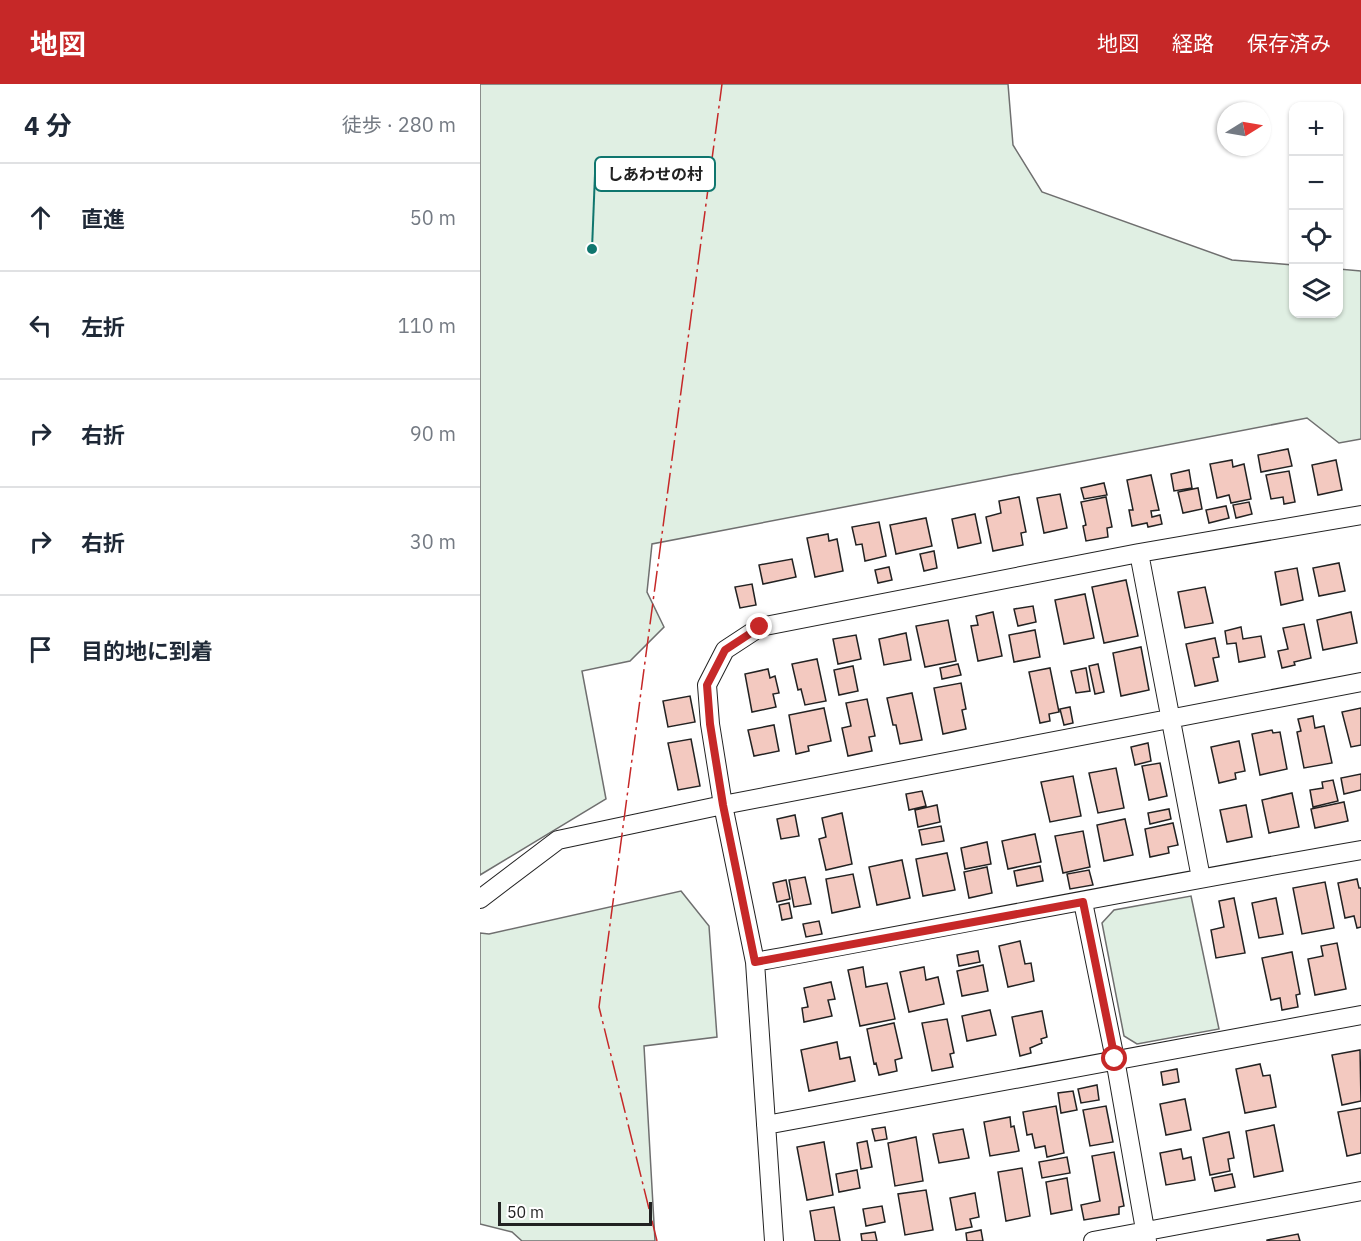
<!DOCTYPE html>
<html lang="ja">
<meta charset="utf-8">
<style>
body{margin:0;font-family:"IBM Plex Sans","Noto Sans JP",sans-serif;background:#f2f2f3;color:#1f2937}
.controls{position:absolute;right:18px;top:18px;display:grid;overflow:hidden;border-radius:12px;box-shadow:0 2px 4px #0004}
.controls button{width:54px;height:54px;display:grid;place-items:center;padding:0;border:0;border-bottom:2px solid #e0e1e3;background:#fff;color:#1f2937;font:30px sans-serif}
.compass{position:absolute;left:737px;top:18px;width:54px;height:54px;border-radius:50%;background:#fff;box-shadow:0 2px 4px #0004;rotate:79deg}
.scale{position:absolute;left:18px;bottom:15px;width:154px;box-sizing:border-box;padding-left:6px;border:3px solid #222;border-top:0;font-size:16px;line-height:21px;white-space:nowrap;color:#222;-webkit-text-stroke:4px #fff;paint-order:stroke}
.stop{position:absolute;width:18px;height:18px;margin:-14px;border:4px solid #c62828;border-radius:50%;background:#fff}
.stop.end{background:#c62828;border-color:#fff;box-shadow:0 2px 6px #0008}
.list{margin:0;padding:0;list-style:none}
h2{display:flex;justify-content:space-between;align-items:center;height:78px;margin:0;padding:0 24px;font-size:26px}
h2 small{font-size:20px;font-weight:400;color:#747a83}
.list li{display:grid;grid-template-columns:39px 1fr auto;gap:18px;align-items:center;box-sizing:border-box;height:108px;padding:0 24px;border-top:2px solid #e0e1e3}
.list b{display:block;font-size:22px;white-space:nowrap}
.list em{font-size:20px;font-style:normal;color:#747a83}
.icon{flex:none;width:33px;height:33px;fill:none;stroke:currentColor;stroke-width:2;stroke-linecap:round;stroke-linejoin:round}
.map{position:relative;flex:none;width:881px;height:1157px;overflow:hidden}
header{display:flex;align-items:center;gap:36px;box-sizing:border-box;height:84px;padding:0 30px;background:#c62828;color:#fff}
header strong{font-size:28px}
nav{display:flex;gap:33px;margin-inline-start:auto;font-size:21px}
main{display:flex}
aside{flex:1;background:#fff}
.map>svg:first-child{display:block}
</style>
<header>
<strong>地図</strong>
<nav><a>地図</a><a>経路</a><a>保存済み</a></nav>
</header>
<main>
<aside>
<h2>4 分<small>徒歩 · 280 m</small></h2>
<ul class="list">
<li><svg class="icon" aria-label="ahead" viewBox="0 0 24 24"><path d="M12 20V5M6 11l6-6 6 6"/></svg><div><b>直進</b></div><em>50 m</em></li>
<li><svg class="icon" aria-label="left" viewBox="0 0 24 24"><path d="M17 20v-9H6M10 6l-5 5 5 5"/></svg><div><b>左折</b></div><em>110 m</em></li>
<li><svg class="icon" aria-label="right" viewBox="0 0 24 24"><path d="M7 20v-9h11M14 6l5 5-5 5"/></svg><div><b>右折</b></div><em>90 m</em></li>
<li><svg class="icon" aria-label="right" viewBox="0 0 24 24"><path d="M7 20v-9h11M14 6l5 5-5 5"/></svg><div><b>右折</b></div><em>30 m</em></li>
<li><svg class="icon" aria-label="arrive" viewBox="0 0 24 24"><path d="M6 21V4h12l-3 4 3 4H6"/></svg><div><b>目的地に到着</b></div></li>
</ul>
</aside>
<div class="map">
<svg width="881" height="1157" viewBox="0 0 881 1157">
<rect width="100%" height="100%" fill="#fff"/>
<path fill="#e0efe3" stroke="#6f6f6f" stroke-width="1.5" d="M0,0H528L533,61L562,108L752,176L813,181L814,230H858L859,185L881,187V355L859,359L827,334L172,460L167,508L184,543L150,577L102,587L126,715L0,791Z
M201,807L229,842L237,953L164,962L175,1157H42L32,1148L0,1140V849L9,850Z
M711,812L739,945L657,960L644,952L622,839L634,826Z"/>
<path fill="#f3c9c0" stroke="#222" stroke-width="1.5" d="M808,365L812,382L781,388L778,371Z
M752,376L753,383L764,380L771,415L751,419L749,411L737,414L730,380Z
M856,376L862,406L838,411L832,381Z
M709,386L712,404L694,407L691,390Z
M809,387L815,418L804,420L803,413L791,415L786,391Z
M671,391L679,426L671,427L672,433L680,431L682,440L668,443L667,439L652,442L649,426H653L647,396Z
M624,399L627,411L604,415L601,404Z
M718,404L722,425L703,429L698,408Z
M580,410L587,444L564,449L557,414Z
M539,413L546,448L541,449L543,461L513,467L506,433L521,429L519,417Z
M626,413L632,443L627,444L628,453L606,457L603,442L606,441L601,418Z
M769,418L772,430L756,434L753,421Z
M746,422L749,434L729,439L726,426Z
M495,430L501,459L478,464L472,435Z
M446,434L452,462L416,470L410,441Z
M399,438L406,472L385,477L382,460L376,461L372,443Z
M348,450L349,457L357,455L363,487L335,493L327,454Z
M454,467L457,484L444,487L440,470Z
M312,475L316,493L283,500L279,481Z
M859,479L865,507L839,512L833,484Z
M409,483L412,496L398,499L395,486Z
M817,484L823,516L801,521L795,488Z
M646,496L658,552L624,559L612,503Z
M272,500L276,521L260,524L255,503Z
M725,503L733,539L705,544L698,508Z
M605,510L614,554L584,560L575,516Z
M553,522L556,538L538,542L534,525Z
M513,528L522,572L498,577L491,542L498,541L496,532Z
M871,528L877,559L843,566L837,536Z
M468,536L476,577L445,583L436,542Z
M824,540L831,574L814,578L815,581L802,584L798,567L808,565L803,544Z
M761,543L763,555L781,552L785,573L759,578L756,559L747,560L745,547Z
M555,546L560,573L534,578L529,551Z
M426,549L431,576L404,581L399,555Z
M376,551L381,575L358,580L353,555Z
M735,554L739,573L733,574L738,597L715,602L706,560Z
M661,563L669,606L641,612L633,569Z
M337,575L346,617L325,621L321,605L318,606L312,580Z
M478,580L481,591L462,595L460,584Z
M618,580L624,608L615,610L609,582Z
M373,582L378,607L359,611L354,586Z
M570,584L579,628L569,630L570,637L560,639L549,588Z
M606,584L610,607L596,609L591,587Z
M288,585L290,594L295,592L299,609L293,610L296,623L272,628L265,590Z
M481,599L486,625L482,626L486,645L463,650L454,604Z
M432,609L442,656L420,660L416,641H413L407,614Z
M210,612L215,638L188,643L183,617Z
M387,615L395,652L389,653L392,667L368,672L362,644L371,642L366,619Z
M590,623L593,639L584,641L580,625Z
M344,624L351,657L328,662L329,667L316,670L309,631Z
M881,624V661L871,663L862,628Z
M833,632L835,644L844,642L852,679L824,684L817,648L821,647L818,635Z
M294,641L299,667L274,672L268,646Z
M792,646L793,649L800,648L807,685L780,691L772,650Z
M211,655L220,702L198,706L188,659Z
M759,657L765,687L755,689L756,695L739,699L731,663Z
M668,659L671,677L655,681L651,663Z
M680,679L687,712L669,716L662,682Z
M636,684L644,724L618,729L609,689Z
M881,690V706L864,710L861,694Z
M593,692L601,732L570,738L561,698Z
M853,696L858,717L833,723L830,706L843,704L842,698Z
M442,707L446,722L429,726L426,710Z
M812,709L819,743L789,749L782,716Z
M864,718L868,737L835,744L831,725Z
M457,721L460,738L438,743L435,726Z
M766,721L772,753L747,758L740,726Z
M689,725L691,735L670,740L668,729Z
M362,729L372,780L346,786L339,755L346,753L342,734Z
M315,731L319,752L301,755L297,735Z
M645,735L653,771L624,777L617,741Z
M693,739L698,761L688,763L689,769L670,773L665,745Z
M461,742L464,757L442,761L439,746Z
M603,747L610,783L583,789L575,752Z
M555,750L561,778L528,785L522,757Z
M507,758L511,780L485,785L481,764Z
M467,769L475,806L443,812L436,775Z
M422,776L430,814L397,821L389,783Z
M560,782L563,797L537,802L534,787Z
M507,783L512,809L489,814L484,788Z
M609,786L613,801L590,805L587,790Z
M373,790L380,823L352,829L346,795Z
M325,793L331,820L314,823L309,796Z
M877,795L879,804H881V843L877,844L874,832L865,834L858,799Z
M306,796L310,815L297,818L293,799Z
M845,798L854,844L822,850L813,804Z
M754,814L765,869L736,874L731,846L744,843L739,817Z
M796,814L803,850L779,854L772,819Z
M309,819L312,834L302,836L299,821Z
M339,837L342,850L326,853L323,840Z
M540,857L545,880L551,879L554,897L528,903L519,862Z
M857,859L866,905L835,911L828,875L843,872L841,862Z
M498,867L500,878L479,882L477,871Z
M812,868L820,910L816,911L818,923L802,926L800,914L791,916L782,874Z
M503,881L508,907L482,912L477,887Z
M383,883L386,903L407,899L415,935L380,942L368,886Z
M444,883L446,896L458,893L464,920L429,928L420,888Z
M351,898L355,915L348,916L352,932L324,938L322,924L328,923L324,904Z
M510,926L516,951L487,957L482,932Z
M562,927L567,953L561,955L562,959L550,964L551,969L540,972L532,933Z
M467,935L474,969L470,970L473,983L452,987L442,939Z
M414,939L422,974L415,976L417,987L399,991L396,979L394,980L387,945Z
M357,958L360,975L370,973L375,997L329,1007L321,966Z
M880,966L881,1017L862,1021L852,971Z
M780,980L783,992L790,991L796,1023L765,1029L756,985Z
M697,985L699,998L683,1001L681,988Z
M617,1001L619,1016L601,1019L598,1005Z
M593,1007L597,1026L581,1029L578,1009Z
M705,1015L711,1046L686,1051L680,1020Z
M576,1022L584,1069L567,1073L565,1062L555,1064L552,1050L547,1051L543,1028Z
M626,1022L633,1058L610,1062L603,1026Z
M881,1024V1069L867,1072L858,1028Z
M530,1033L531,1043L534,1042L539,1067L510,1072L504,1038Z
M794,1041L803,1087L774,1093L766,1047Z
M405,1043L407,1055L395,1057L392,1045Z
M483,1045L489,1074L459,1079L453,1050Z
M749,1048L754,1074L748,1075L750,1087L730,1091L723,1054Z
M436,1053L443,1097L415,1102L408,1059Z
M387,1057L392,1083L381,1085L377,1059Z
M344,1058L353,1111L327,1116L317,1063Z
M701,1065L703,1075L711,1073L715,1096L686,1101L680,1069Z
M634,1068L644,1122L639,1123V1130L604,1136L601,1121L620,1117L612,1072Z
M587,1073L590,1089L562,1094L559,1078Z
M542,1084L550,1132L526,1137L518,1088Z
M377,1086L380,1104L359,1108L356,1090Z
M752,1090L755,1103L735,1107L732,1094Z
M587,1094L592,1126L571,1130L566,1098Z
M446,1106L453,1146L425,1151L418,1110Z
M495,1109L499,1133L490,1135L492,1143L476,1146L470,1114Z
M402,1122L405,1138L386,1142L383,1125Z
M354,1123L360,1157H335L330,1127Z
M501,1146L503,1157H487L486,1149Z
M395,1148L397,1157H382L381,1150Z
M818,1150L820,1157H787V1156Z"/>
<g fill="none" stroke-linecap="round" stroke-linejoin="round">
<g stroke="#222" stroke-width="20">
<path id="street" d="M659,469L721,794
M0,815L78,756L243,721L881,598
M603,818L635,975L667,1157
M275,878C477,841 679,801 881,766
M286,1041L881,931
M294,1157L275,878L243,721L230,640L227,601L245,566L280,543L659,469L881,431
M613,1157L881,1107"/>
</g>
<use href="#street" stroke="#fff" stroke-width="18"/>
<path stroke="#c62828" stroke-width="1.5" stroke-dasharray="21 4.5 3 4.5" stroke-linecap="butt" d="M177,1157L119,923L242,0"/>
</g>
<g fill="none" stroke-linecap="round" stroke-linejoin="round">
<path stroke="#c62828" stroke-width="8" d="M280,543L245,566L227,601L230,640L243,721L275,878L603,818L635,975"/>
</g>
<path fill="none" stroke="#0f766e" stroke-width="2" d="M112 165L115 90"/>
<circle fill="#0f766e" stroke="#fff" stroke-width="2" cx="112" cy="165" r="6"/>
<rect fill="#fff" stroke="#0f766e" stroke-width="2" x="115" y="73" width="120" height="34" rx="6"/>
<g font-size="16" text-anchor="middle" font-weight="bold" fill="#222">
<text x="175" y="96">しあわせの村</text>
</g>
</svg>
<div class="controls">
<button>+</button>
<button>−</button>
<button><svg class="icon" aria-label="locate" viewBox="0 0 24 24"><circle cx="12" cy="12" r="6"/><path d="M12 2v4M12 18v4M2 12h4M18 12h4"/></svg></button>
<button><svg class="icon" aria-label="layers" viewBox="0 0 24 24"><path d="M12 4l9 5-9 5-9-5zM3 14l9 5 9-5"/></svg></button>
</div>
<svg class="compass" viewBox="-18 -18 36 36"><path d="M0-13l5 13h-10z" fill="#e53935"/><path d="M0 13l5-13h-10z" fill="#747a83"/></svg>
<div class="scale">50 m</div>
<div class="stop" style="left:635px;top:975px"></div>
<div class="stop end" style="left:280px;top:543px"></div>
</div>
</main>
